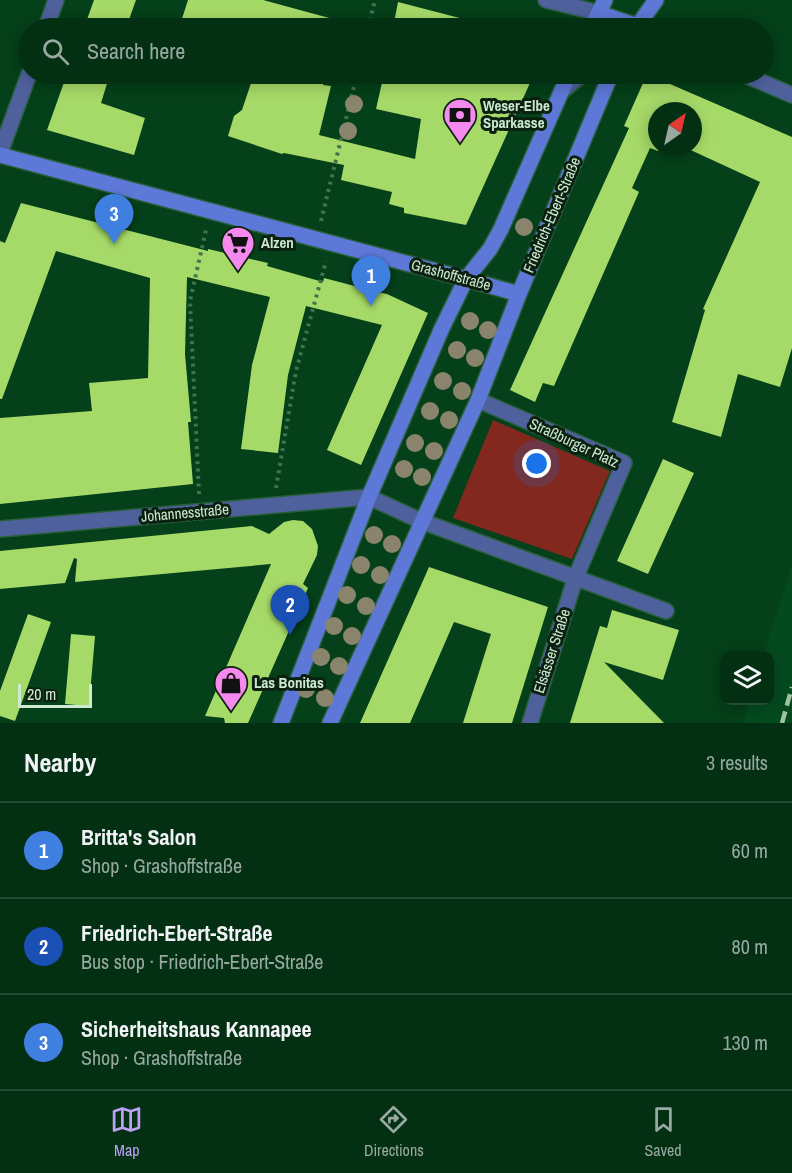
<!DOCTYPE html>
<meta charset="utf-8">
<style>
body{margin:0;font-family:"Archivo Narrow",sans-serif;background:#0d381c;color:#f1f3f6}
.controls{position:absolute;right:18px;bottom:18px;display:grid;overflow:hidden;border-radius:12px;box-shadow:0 3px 15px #0003}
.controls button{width:54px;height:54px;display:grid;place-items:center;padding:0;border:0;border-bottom:2px solid #244b33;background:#033013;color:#f1f3f6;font:30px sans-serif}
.compass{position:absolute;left:648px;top:102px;width:54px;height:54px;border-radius:50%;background:#033013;box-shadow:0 3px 15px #0003;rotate:34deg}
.scale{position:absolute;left:18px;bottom:15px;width:74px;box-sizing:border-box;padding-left:6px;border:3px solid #cde9d1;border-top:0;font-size:16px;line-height:21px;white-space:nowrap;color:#cde9d1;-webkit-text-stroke:4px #0b2110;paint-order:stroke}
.you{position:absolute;left:537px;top:464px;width:21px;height:21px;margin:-15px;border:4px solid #fff;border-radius:50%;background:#1a73e8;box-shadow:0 0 0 9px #1a73e833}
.badge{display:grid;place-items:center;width:39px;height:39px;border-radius:50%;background:#bca0f2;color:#fff;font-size:20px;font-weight:700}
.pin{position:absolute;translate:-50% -50px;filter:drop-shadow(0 2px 3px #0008)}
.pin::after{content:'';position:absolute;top:32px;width:21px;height:18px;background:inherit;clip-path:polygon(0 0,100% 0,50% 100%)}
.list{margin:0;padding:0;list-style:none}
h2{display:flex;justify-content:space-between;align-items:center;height:78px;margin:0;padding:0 24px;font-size:26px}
h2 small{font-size:20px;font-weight:400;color:#97a9a0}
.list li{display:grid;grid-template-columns:39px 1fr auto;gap:18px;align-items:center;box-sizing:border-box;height:96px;padding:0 24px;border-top:2px solid #244b33}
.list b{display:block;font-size:22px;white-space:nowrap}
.list p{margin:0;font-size:20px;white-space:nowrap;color:#97a9a0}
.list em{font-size:20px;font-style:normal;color:#97a9a0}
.icon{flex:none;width:33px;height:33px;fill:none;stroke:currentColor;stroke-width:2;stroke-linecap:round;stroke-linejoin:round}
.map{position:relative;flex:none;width:792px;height:723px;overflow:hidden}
.search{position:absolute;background:#033013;box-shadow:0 3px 15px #0003;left:18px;right:18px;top:18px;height:66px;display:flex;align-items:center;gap:15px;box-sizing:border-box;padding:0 21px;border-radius:33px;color:#97a9a0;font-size:22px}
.sheet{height:366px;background:#033013}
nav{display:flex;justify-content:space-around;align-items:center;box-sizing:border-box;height:84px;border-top:2px solid #244b33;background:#033013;font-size:16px;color:#97a9a0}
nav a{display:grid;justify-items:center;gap:3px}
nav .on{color:#bca0f2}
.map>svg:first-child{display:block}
</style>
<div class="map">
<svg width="792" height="723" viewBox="0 0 792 723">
<rect width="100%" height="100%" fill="#044019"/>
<path fill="#044a1f" d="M792,564V723H743L750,701L770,700V656L764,655Z"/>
<path fill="#82281f" d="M493,420L610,471L572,559L453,518Z"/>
<path fill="#a6da68" d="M94,0H136L126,28H84Z
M188,0H263L344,22V28H179Z
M398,2L475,22L474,28H393Z
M67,74H110L101,103L145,118L134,155L47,130Z
M254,74H326L323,85L331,86L319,135L415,159L421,119L376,109L384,74H534L466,225L404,213V208L389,204L392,192L341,180L344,165L284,153L282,154L228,136L234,116L242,110Z
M647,74L792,137V348L780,387L738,374L721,437L672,422L705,310L703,309L760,182L684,147H693V111H657V147H660L658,151L650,148L632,188L639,192L554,386L543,383L535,402L510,390L629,128L624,126Z
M21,203L208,251V249L268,263L267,266L323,282L324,278L370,290L387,294L428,313L361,465L327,450L382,325L306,306L288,375L278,453L241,449L252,365L270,297L187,277L185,354L191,422H188L193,484L0,504V418L92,411L89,383L148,378L150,278L56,251L2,399H0V241L5,243Z
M663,459L694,473L648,574L617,561Z
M293,520L303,521L312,529L318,546L317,555L303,584L308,588L248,723H225L224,718L205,716L271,564L75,582L77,559L74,558L65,583L0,589V551L252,526L269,534L284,522Z
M429,567L548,607L512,723H463L491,634L454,622L410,723H360Z
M612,610L679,630L663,680L604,662L664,723H570L600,626L607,628Z
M28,614L51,622L15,721L0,716V691Z
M71,634L95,636L89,706L65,704Z"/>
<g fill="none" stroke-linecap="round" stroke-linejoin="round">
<g stroke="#285e3a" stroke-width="14">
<path id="lane" d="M563,93L586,74"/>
</g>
<g stroke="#285e3a" stroke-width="18">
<path id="street" d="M546,0L599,13
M46,28L56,0
M743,74L792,95
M0,153L29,74
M478,400L624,463L575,579L530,723
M0,529L369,497L421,521L666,611"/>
</g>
<g stroke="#285e3a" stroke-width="18">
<path id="secondary" d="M599,13L638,26
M591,28L605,0
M636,28L656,0
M0,155L466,279L519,294
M281,723L369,497L442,328L466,279L490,249L501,229L569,74
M330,723L478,400L519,294L611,74"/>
</g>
<path stroke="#417351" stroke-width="4" stroke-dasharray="3 4.5" stroke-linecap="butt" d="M368,28L375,0
M321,221L357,74
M276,488L296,371L326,261
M199,494L190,301L206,230"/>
<use href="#lane" stroke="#4f619c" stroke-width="10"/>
<use href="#street" stroke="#4f619c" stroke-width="15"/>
<use href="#secondary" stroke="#5d78d6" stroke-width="15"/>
<path stroke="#9fc2a7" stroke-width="4.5" stroke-dasharray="12 6" stroke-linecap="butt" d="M782,723L792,687"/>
</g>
<g fill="#8b846d">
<circle cx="354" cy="104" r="9"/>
<circle cx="348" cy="131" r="9"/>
<circle cx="524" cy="227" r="9"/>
<circle cx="470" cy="321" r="9"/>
<circle cx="488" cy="330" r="9"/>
<circle cx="457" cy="350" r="9"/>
<circle cx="475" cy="358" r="9"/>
<circle cx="443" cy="381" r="9"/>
<circle cx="462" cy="391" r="9"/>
<circle cx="430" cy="411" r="9"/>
<circle cx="449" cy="420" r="9"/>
<circle cx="415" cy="443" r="9"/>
<circle cx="434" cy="451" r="9"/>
<circle cx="404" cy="469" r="9"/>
<circle cx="422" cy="477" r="9"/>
<circle cx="374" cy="535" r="9"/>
<circle cx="392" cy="544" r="9"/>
<circle cx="361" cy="565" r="9"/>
<circle cx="380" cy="575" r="9"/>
<circle cx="347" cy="595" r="9"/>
<circle cx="366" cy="606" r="9"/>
<circle cx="334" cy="626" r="9"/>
<circle cx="352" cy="636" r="9"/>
<circle cx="321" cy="657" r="9"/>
<circle cx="339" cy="666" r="9"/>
<circle cx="306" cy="689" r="9"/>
<circle cx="325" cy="698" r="9"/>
</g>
<defs>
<g id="bank-pin" transform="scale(1.725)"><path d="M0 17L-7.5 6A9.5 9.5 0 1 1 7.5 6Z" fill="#f589ee" stroke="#0b2110"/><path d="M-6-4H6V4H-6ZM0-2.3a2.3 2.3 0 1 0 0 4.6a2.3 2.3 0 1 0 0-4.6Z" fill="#111"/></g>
<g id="supermarket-pin" transform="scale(1.725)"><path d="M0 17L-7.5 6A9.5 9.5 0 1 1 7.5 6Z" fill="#f589ee" stroke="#0b2110"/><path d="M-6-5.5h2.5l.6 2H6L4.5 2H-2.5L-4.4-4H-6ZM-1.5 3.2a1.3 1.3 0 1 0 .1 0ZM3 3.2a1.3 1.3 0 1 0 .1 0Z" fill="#111"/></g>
<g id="shop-pin" transform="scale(1.725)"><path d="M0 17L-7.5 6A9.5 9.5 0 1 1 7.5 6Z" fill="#f589ee" stroke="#0b2110"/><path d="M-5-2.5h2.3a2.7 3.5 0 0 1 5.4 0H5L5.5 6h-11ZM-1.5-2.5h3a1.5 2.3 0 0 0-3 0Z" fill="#111"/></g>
</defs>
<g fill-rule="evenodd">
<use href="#bank-pin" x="460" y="115"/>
<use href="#supermarket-pin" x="238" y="243"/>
<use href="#shop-pin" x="231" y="683"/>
</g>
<g text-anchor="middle" stroke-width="6" stroke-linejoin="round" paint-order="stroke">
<g font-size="15" font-weight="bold" fill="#cde9d1" stroke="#0b2110" text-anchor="start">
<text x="483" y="111">Weser-Elbe<tspan x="483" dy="17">Sparkasse</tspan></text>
<text x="261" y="248">Alzen</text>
<text x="254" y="688">Las Bonitas</text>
</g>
<g font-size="15" fill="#cde9d1" stroke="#0b2110">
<text transform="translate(552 215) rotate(-67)" y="5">Friedrich-Ebert-Straße</text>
<text transform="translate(451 275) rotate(15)" y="5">Grashoffstraße</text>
<text transform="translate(574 443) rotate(25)" y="5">Straßburger Platz</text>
<text transform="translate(185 513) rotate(-5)" y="5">Johannesstraße</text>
<text transform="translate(552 651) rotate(-72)" y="5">Elsässer Straße</text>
</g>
</g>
</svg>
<div class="controls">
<button><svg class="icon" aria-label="layers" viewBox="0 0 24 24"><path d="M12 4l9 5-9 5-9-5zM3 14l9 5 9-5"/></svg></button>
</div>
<svg class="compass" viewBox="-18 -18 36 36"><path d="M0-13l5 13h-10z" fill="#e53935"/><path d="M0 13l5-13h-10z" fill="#97a9a0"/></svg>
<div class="scale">20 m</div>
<div class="you"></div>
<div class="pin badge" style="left:371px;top:306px;background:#3f7fe0">1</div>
<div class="pin badge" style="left:290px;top:635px;background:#1a4fb4">2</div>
<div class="pin badge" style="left:114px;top:244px;background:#3f7fe0">3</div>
<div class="search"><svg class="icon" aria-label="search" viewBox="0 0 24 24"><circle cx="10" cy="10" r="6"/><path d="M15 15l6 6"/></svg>Search here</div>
</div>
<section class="sheet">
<h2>Nearby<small>3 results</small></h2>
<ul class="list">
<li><span class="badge" style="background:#3f7fe0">1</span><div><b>Britta's Salon</b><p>Shop · Grashoffstraße</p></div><em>60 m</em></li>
<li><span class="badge" style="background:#1a4fb4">2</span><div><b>Friedrich-Ebert-Straße</b><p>Bus stop · Friedrich-Ebert-Straße</p></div><em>80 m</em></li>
<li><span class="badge" style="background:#3f7fe0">3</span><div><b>Sicherheitshaus Kannapee</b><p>Shop · Grashoffstraße</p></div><em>130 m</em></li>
</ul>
</section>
<nav>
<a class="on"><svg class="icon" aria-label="map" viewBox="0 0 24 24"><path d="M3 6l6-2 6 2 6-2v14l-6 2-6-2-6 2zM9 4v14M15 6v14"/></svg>Map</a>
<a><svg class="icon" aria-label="directions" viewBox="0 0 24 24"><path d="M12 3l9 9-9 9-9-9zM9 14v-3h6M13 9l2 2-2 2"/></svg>Directions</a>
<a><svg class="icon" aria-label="saved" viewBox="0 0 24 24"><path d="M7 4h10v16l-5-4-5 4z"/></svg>Saved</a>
</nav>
